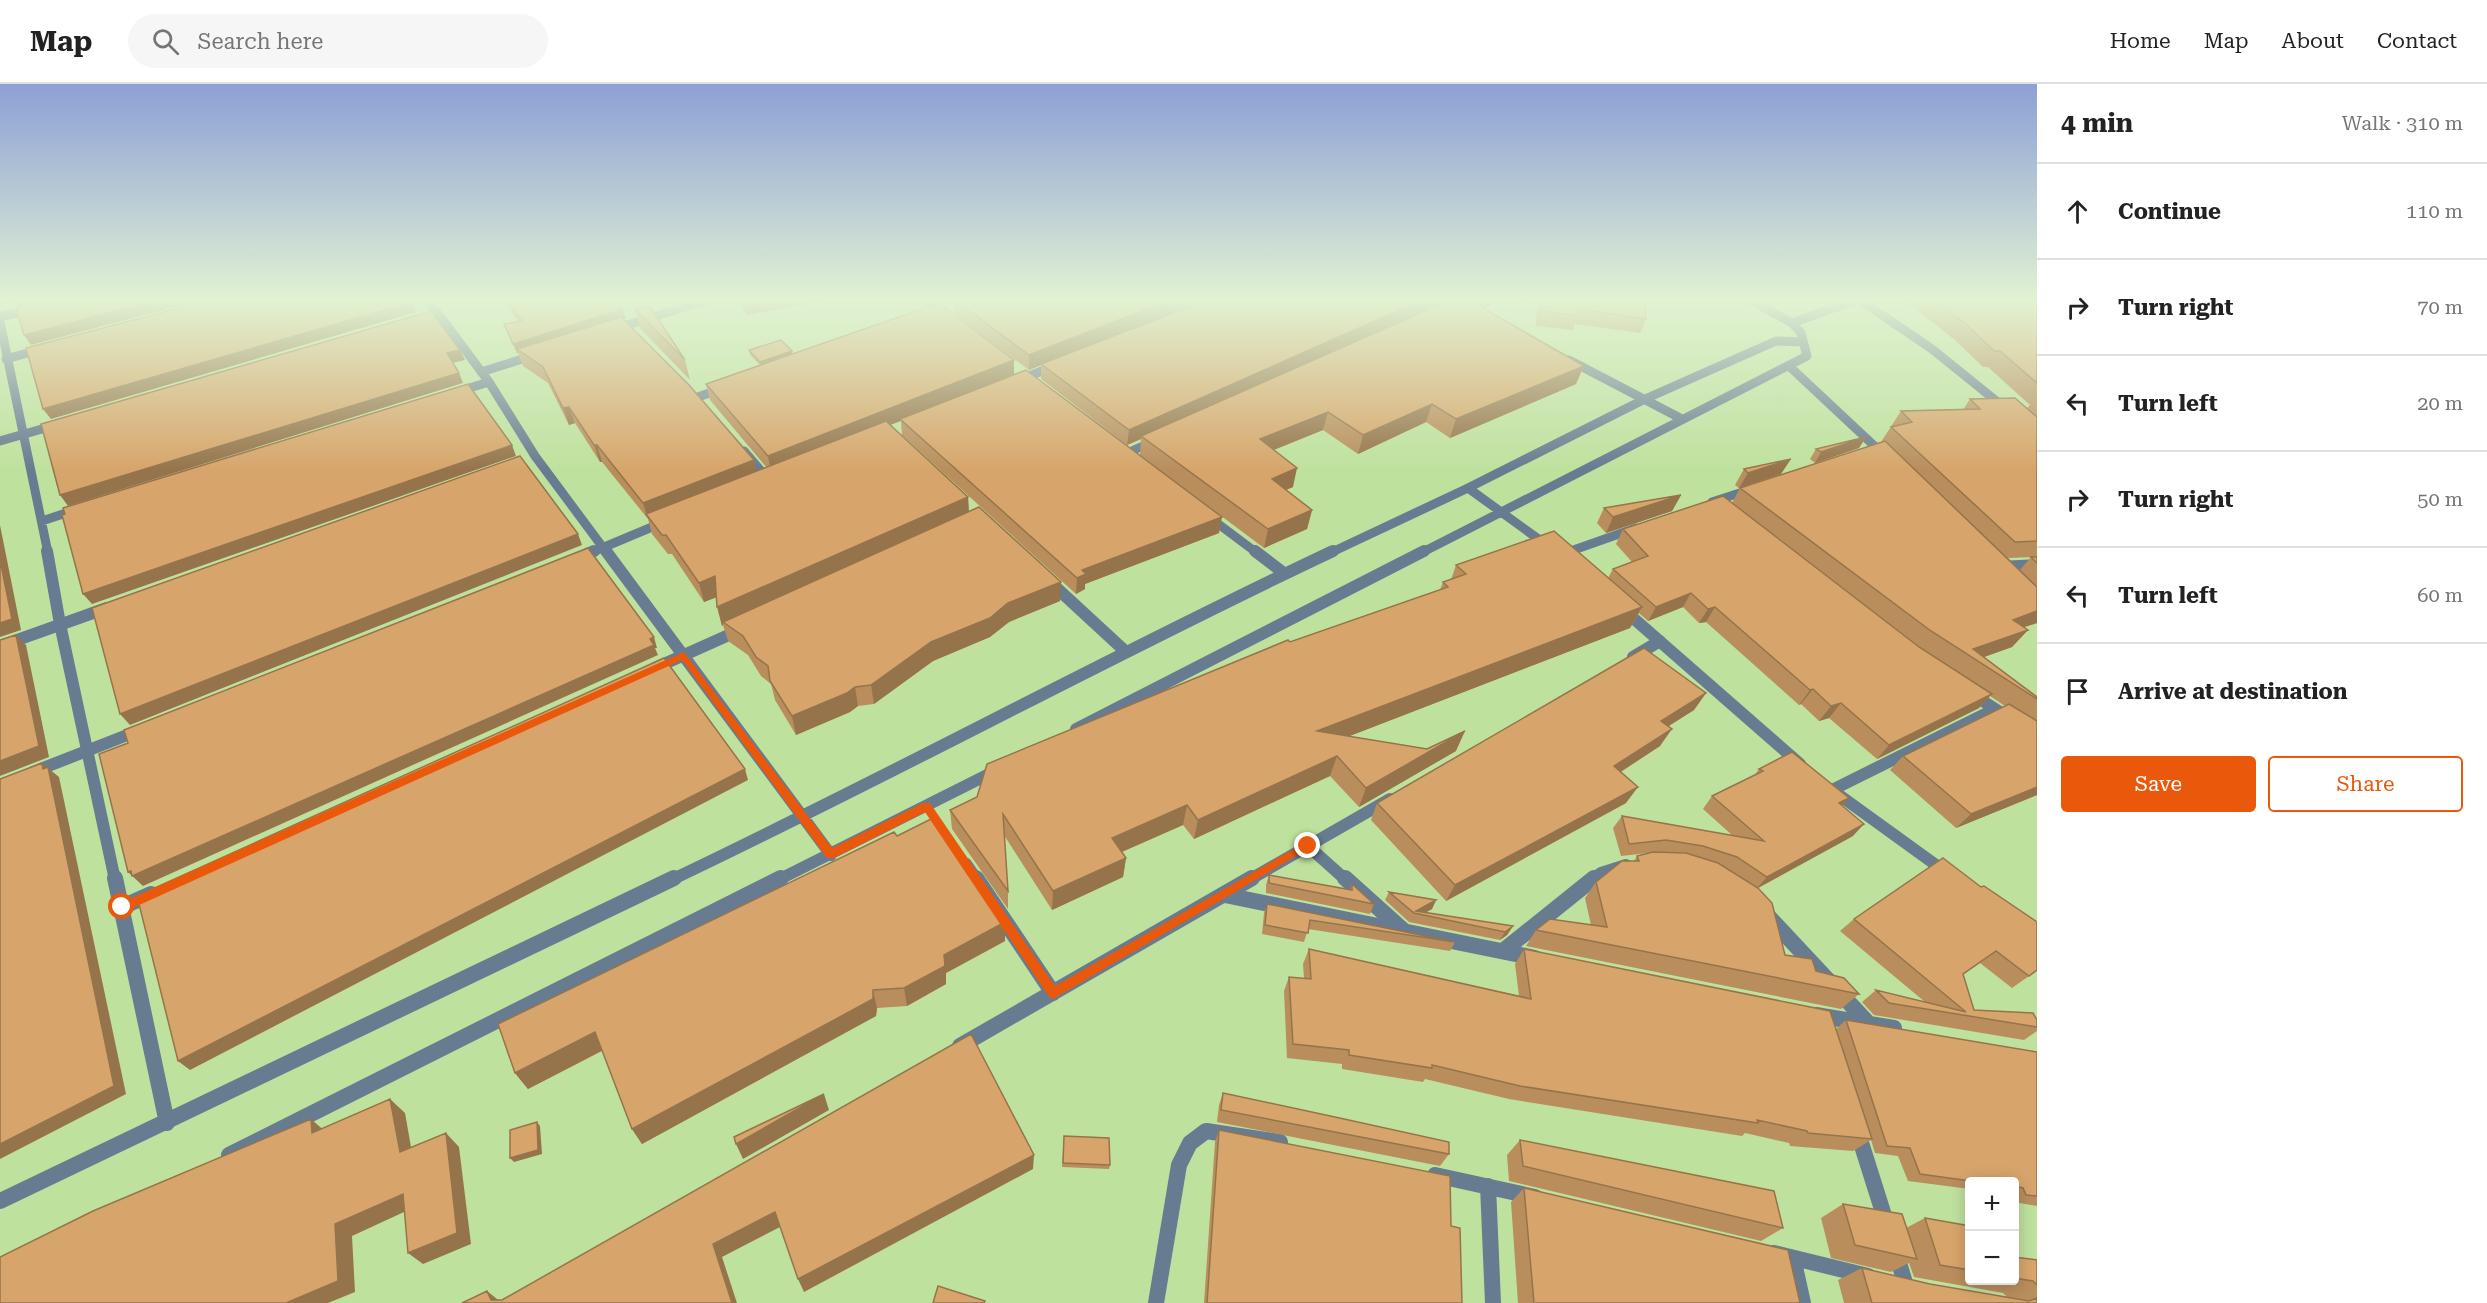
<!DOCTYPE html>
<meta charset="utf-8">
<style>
body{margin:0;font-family:"Roboto Serif",serif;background:#f6f6f6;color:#222}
.controls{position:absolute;right:18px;bottom:18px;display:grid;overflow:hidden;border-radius:6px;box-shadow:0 3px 15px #0003}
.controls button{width:54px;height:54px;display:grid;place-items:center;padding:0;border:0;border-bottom:2px solid #e0e0e0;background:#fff;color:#222;font:30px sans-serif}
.stop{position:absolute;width:18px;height:18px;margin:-14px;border:4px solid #ea580c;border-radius:50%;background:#fff}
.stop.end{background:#ea580c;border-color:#fff;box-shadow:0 2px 6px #0008}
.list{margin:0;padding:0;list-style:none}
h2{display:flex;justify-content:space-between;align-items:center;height:78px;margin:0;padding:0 24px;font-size:26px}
h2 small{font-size:20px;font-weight:400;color:#767676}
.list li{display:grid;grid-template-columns:39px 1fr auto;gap:18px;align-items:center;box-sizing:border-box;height:96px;padding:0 24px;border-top:2px solid #e0e0e0}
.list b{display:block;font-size:22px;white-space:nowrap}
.list em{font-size:20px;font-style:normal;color:#767676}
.actions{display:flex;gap:12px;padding:18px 24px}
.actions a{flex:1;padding:14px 0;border:2px solid #ea580c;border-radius:6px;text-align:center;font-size:21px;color:#ea580c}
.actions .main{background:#ea580c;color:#fff}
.icon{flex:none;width:33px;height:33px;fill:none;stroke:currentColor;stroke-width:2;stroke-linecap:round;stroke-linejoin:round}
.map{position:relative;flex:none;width:2037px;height:1219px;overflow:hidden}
header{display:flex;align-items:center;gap:36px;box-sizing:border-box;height:84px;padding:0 30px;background:#fff;border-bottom:2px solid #e0e0e0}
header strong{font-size:28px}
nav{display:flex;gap:33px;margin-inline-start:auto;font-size:21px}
.search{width:420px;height:54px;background:#f6f6f6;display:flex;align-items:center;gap:15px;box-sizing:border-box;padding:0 21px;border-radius:33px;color:#767676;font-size:22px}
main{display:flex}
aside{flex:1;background:#fff}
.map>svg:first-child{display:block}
</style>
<header>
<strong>Map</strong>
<div class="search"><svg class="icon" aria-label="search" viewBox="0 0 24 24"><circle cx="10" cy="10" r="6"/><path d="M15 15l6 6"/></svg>Search here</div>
<nav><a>Home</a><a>Map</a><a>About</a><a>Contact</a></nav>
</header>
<main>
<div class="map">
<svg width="2037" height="1219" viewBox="0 0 2037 1219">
<rect width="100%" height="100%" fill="#bfe19e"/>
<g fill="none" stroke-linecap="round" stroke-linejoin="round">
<path stroke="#677b91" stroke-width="9" d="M428,216L489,298L535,372L607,469
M926,216L945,231
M1169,216L1190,229
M1860,216L1932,265L2005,324
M1473,226L1491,216
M0,233L33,225
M0,238L48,469
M1792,239L1856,216
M614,245L707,216
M6,275L42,265
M1569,276L1682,335
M1789,282L1883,370
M481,288L535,271
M1017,297L1054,282
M456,308L489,298
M698,313L723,304
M0,357L56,341
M744,367L768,395
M1125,370L1154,357
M1468,404L1548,462
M1712,418L1752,405
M1209,433L1257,469
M42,437L78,425
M590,469L664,438
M1330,469L1468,404L1645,315L1776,257L1803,258
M1421,469L1807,272L1801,249L1792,239L1750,216
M1565,469L1636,444"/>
<path stroke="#677b91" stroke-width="12" d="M47,467L60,540L115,796
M606,467L831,771
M1255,467L1285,490
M1562,470L1569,467
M578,474L594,467
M2000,483L2037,481
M1048,496L1126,568
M1624,526L1800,680
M0,562L107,524
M1633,573L1660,557
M655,584L740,546
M1972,610L2037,652
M1076,645L1424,467
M33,688L140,646
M1832,706L1995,625
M1835,708L1947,789
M1308,762L1346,796
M966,780L977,796
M671,796C894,690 1110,572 1333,467
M778,796L997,686
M1249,796L1390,715
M1592,796L1601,789L1626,781"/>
<path stroke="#677b91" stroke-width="16" d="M115,794L167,1039
M976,794L1053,909
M1345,794L1404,847
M1225,811L1535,874
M122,823L151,810
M1767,831L1869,940
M1503,867L1594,794
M1816,931L1894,944
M960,962L1252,794
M1857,1046L1887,1141
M229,1071L781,794
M1435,1091L1535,1113
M1488,1102L1493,1219
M0,1117L674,794
M1774,1169L1868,1192
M1896,1169L1906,1202
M1793,1174L1803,1219
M1156,1219L1179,1081L1190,1059L1206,1047L1280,1058"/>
</g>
<path fill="#b98e5c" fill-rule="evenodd" d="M505,216L626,234L623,235L756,388L767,384L710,316L706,300L760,281L750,271L749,266L792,267V270L1014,276V291L1219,449L1085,500V505L1076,510L902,351L901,337L890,341L968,413L969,427L1060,517L1009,538L990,553L933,577L874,620L858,622L850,628L796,651L775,616L771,600L761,592L748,571L728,557L723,541L722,542L716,513L704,518L672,470H668L652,450L648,435L602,378H600L575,339L569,341L548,299L523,282L518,269H517L504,240L519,238L508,224Z
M739,216H823L746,231Z
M954,216H1176L1175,228L1441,220L1576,300L1450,354L1426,338L1358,370L1323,346L1274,366L1293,403L1286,406L1312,426L1307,445L1264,464L1140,371L1141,355L1127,361L1041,295V281L1029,286L955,230Z
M1181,216H1205L1191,222Z
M1537,216H1644L1646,235L1640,249L1575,240L1573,246L1536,242Z
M1904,216H2037V539L2023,543L2028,546L2012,563L1983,573L2037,613V711L1956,744L1890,686L1903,672L2005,622L1990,612L1979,624L1877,675L1829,634L1819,637L1801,620L1799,621L1706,538L1699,539L1683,523L1648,537L1639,529L1630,544L1349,652L1427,665L1456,667L1359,723L1330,692L1194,755L1183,741L1122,768L1126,774L1123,793L1052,826L1004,751L1008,807V825L952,745L950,726L1290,558L1440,506L1443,498L1451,496L1456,481L1608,494L1613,485L1632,478L1616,460L1623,445L1732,419L1740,404L1881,358L1901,327L1963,326L1970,315L2027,324L2030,321L1988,283H1983L1955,256ZM2031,473L2020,486L2008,474L2037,473Z
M635,225L685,276L690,296L640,244Z
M1866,353L1859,364L1815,379L1810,375L1816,365Z
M1744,385L1781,390L1739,404L1735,401Z
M1681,411L1672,427L1606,449L1597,439L1604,424Z
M1706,609L1694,626L1668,642L1660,662L1621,688L1626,719L1446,817L1371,736L1377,719Z
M1759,685L1842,721L1853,752L1758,804L1785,871L1859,910L1841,925L1526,862L1536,846L1591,841L1585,814L1596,798L1634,777L1637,772L1662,769L1657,768L1621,772L1613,744L1622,732L1733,752L1703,725L1712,712L1754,692Z
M897,752L1005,838V857L946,889V900L907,922L877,924L876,932L642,1060L632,1045L602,967L528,1005L515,989Z
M1943,774L2029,892L2012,904L1980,879L1963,891L1974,926L2037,936V947L2024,956L1874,931L1862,918L1876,906L1925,918L1840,847L1854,835Z
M1269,791L1350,806L1352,800L1374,820L1370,830L1266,809V801Z
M1389,808L1436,816L1432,825L1425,829L1513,842L1507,851L1500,856L1409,838L1385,816Z
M1267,820L1455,858L1450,867L1308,845L1304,858L1262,850L1264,829Z
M1309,865L1519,912L1515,880L1524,865L1836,945L1846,936L2037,968V1122L2014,1118V1098H1970V1105L1908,1097L1898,1072L1875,1069L1871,1056L1853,1067L1790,1062L1789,1059L1745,1049L1742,1052L1509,1015L1425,995L1423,998L1342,985V980L1287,974L1284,907L1289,893L1304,894L1303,880Z
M1223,1009L1449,1070L1440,1082L1217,1038L1219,1021Z
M1219,1046L1451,1142L1462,1219H1204L1215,1058Z
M1064,1052L1110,1081L1109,1085L1062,1083Z
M1520,1056L1783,1144L1761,1157L1509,1097L1507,1071Z
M1524,1104L1800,1219H1518L1511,1118Z
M1843,1120L1906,1144L1925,1134L1970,1142V1197H2014V1173L2037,1176V1219H1844L1838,1196L1862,1184L1930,1200L2008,1214L2003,1209L1914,1193L1909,1179L1891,1188L1831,1174L1821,1134Z"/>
<path fill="#96744b" d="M14,216H42L18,222Z
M157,216H201L31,261L24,251Z
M773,216H823L746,231L744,222Z
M1170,216H1176L1175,228L1029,286V271Z
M1191,216H1205L1191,222Z
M1422,216H1442L1441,220L1141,352V355L1127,361L1129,346Z
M412,218L416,228L51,335L43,325Z
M623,225L626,234L521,268L517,265L518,269H517L513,260Z
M460,266L465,276L452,279L447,269Z
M792,267L793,272L761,283L760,278Z
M1014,276V292L771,388L768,372Z
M1584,282L1576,300L1450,354L1456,335Z
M459,289L463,299L68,422L60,411Z
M1432,320L1426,338L1358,370L1363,351Z
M569,323L575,339L569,341L563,324Z
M1328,328L1323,346L1256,373L1260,355Z
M1866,353L1859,364L1815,379L1821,368Z
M512,361L516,372L92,520L83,510Z
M594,361H597L602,378H600Z
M1791,375L1781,390L1739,404L1748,389Z
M754,376L758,393L647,432L643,419Z
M1297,384L1293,403L1268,413L1272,395Z
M1681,411L1672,427L1606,449L1613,433Z
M968,413L969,432L723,538V541L722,542L717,523Z
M1312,426L1307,445L1264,464L1268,445Z
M1222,433L1219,449L1085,500V505L1076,510L1077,494L1082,486Z
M0,441L21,546L0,553Z
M578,450L582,461L130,641L120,630Z
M715,492L720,512L704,518L699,499Z
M1061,498L1060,517L1009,538L990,553L933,577L874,620L871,601L931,558L1008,519Z
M1691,509L1683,523L1648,537L1656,523Z
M1642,523L1630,544L1311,667L1317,647Z
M1715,523L1706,538L1699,539L1708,525Z
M2037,527V539L1997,552L2013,536Z
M2028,546L2012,563L1976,576L1973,565Z
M16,551L26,561L49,673L0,692V677Z
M654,553L657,564H655L658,571L143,802L128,788Z
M855,603L858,622L850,628L796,651L792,632Z
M1813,605L1801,620L1799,621L1810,606Z
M1706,609L1694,626L1650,654L1661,637Z
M1992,610L1979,624L1877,675L1889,661Z
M1841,619L1829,634L1819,637L1831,622Z
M1672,645L1660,662L1603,699L1614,682Z
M1465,647L1456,667L1359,723L1366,704Z
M1337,672L1330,692L1194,755L1198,736Z
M42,679L59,693L126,1010L0,1075V1060L43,685Z
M745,685L748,696L190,986L178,977Z
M1638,703L1626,719L1446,817L1455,801Z
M2037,703V711L1956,744L1971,730Z
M1849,714L1838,726L1839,719Z
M1187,721L1183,741L1110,773L1112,754Z
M1864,740L1853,752L1756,805L1767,793Z
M1126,774L1123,793L1052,826L1053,807Z
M1436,816L1432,825L1421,831L1416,827Z
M1005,838V857L946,889V900L907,922L904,904L944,871Z
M1513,842L1507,851L1500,856L1505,848Z
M873,906L877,924L876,932L642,1060L632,1045Z
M595,948L605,965L528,1005L515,989Z
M824,1010L829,1026L743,1075L736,1060Z
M390,1015L405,1029L414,1080L400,1068Z
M311,1035L327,1049H312Z
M537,1038L540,1042L542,1070L514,1078L510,1074Z
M446,1049L459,1063L471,1160L423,1180L408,1169Z
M1034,1071L1033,1085L804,1208L798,1195Z
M403,1110L417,1122L352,1152L355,1208L328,1219H286L335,1140Z
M775,1128L782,1142L722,1173L737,1219H732L713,1160Z
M487,1207L502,1219L491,1216Z"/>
<path fill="#d7a56b" stroke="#96744b" stroke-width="1.5" d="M51,216H157L24,251L16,224Z
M210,216H410L412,218L43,325L26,264Z
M506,216H615L623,225L513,260L504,240L522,237Z
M741,216H773L744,222Z
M955,216H1170L1029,271Z
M1207,216H1422L1129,346L1041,280Z
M1450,216H1469L1584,282L1456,335L1432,320L1363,351L1328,328L1260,355L1297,384L1272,395L1312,426L1268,445L1141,352Z
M1542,216H1644L1646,235L1578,225L1579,232L1541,227Z
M1934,216H2037V299L2000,267H1994L1966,240Z
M939,219L1014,276L768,372L706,300Z
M649,221L685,276L635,225Z
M431,227L460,266L447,269L459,289L60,411L41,340Z
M621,233L689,301L754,376L643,419L597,361H594L569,323L563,324L543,283L517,265Z
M781,256L792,267L760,278L749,266Z
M1026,286L1222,433L1082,486L1086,490L1077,494L900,335Z
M468,300L512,361L83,510L62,431L65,430L63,424Z
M2015,314L2037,333V457L2015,458L1891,343L1912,338L1901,327L1980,325L1970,315Z
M886,337L968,413L717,523L715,492L699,499L666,451H662L646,430Z
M1866,353L1821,368L1816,365Z
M1885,357L2037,503V527L2013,536L2028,546L1973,565L2037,613V615L1931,547L1740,404Z
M520,372L578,450L120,630L92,524Z
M1791,375L1748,389L1744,385Z
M1681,411L1613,433L1604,424Z
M1723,412L1919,563L1992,610L1889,661L1841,619L1831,622L1813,605L1810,606L1715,523L1708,525L1691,509L1656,523L1613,485L1648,472L1623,445Z
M979,423L1061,498L1008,519L990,534L931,558L871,601L855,603L847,609L792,632L770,597L768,582L756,573L743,552L723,538Z
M1554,447L1642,523L1317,647L1427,665L1465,647L1366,704L1337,672L1198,736L1187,721L1112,754L1126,774L1053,807L1003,730L1008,807L950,726L977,713L987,680L1288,556L1290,558L1448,503L1443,498L1466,490L1456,481Z
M588,464L654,553L650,555L654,561L132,792L131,787L128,788L99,670L128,659L124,646Z
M2031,473H2037V479Z
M0,476L12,535L0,539Z
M16,551L39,662L0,677V556Z
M1644,564L1706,609L1661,637L1672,645L1614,682L1638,703L1455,801L1377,719Z
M664,574L745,685L178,977L137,812Z
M2009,620L2037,637V703L1971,730L1903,672Z
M1792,668L1849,714L1839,719L1864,740L1767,793L1737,773L1703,762L1666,756L1629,760L1622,732L1764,757L1712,712L1763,687L1759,685Z
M42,679L43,685L48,683L114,1002L0,1060V695Z
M935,733L1005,838L944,871L945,882L904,904L873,906V915L632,1045L595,948L515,989L498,940L894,748L897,752Z
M1653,768L1686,769L1718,779L1758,804L1772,819L1785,871L1812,875L1816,887L1844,894L1859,910L1536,846L1550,835L1607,843L1596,798L1622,777H1639L1637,772Z
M1943,774L1981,803L1984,802L2037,838V886L2029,892L1996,867L1963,890L1974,926L2033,929L2037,936V943L1889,919L1876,906L1966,928L1854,835Z
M1269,791L1352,806V800L1374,820L1269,799Z
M1389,808L1436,816L1416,827L1513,842L1505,848L1414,829Z
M1267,820L1455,858L1310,836L1308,849L1265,841Z
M1309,865L1531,915L1524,865L1830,927L1872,1055L1808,1049L1807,1047L1757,1036L1758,1039L1520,1002L1432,981V984L1349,971V966L1293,960L1289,893L1311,895Z
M1846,936L2037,968V1112L2026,1111L2023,1104L2014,1102V1098H1978L1920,1090L1910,1064L1887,1062Z
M971,950L1034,1071L798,1195L775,1128L713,1160L732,1219H462L487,1207L491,1216H502Z
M1223,1009L1335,1033L1449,1058V1070L1221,1026Z
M824,1010L736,1060L734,1053Z
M390,1015L400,1068L446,1049L457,1149L408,1169L403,1110L335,1140L338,1197L286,1219H0V1173L93,1127L311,1035L312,1049Z
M537,1038L538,1066L510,1074V1046Z
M1219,1046L1450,1092L1451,1142L1460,1144L1462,1219H1207Z
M1064,1052L1109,1054L1110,1081L1063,1079Z
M1520,1056L1774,1107L1783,1144L1523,1082Z
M1524,1104L1788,1166L1800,1219H1534Z
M1843,1120L1902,1130L1917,1175L1855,1161Z
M1925,1134L1970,1142V1186L1940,1181Z
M2014,1173L2037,1176V1201L2033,1197L2014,1194Z
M1862,1184L1930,1200L2029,1217L2037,1214V1219H1872Z
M938,1202L985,1217L984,1219H933Z"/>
<linearGradient id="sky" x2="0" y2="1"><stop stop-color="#8ca0d6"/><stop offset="0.56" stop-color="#e2f2d3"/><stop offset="1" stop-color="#e2f2d3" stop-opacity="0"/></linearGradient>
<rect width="2037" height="386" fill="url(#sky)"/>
<path fill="#ea580c" d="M684,568L832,764L923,719H930L1055,902L1304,759H1312L1313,762L1053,915L1049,913L925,728L834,774H827L682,576L126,827L122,828L117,823L118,820Z"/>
</svg>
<div class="controls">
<button>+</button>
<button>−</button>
</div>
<div class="stop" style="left:122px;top:823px"></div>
<div class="stop end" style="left:1308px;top:762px"></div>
</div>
<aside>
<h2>4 min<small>Walk · 310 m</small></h2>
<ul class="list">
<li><svg class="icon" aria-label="ahead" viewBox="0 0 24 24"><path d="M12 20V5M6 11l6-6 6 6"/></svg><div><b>Continue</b></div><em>110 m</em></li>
<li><svg class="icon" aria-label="right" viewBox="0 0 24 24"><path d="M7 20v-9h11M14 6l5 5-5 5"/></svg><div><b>Turn right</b></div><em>70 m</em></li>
<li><svg class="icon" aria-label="left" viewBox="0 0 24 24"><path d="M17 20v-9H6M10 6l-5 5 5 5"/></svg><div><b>Turn left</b></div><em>20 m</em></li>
<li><svg class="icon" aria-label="right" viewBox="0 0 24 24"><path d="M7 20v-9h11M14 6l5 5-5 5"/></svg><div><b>Turn right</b></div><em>50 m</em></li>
<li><svg class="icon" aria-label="left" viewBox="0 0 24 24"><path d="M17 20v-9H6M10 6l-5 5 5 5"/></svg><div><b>Turn left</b></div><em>60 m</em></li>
<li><svg class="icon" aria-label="arrive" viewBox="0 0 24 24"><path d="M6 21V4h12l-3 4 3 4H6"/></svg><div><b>Arrive at destination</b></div></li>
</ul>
<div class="actions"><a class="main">Save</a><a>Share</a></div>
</aside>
</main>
